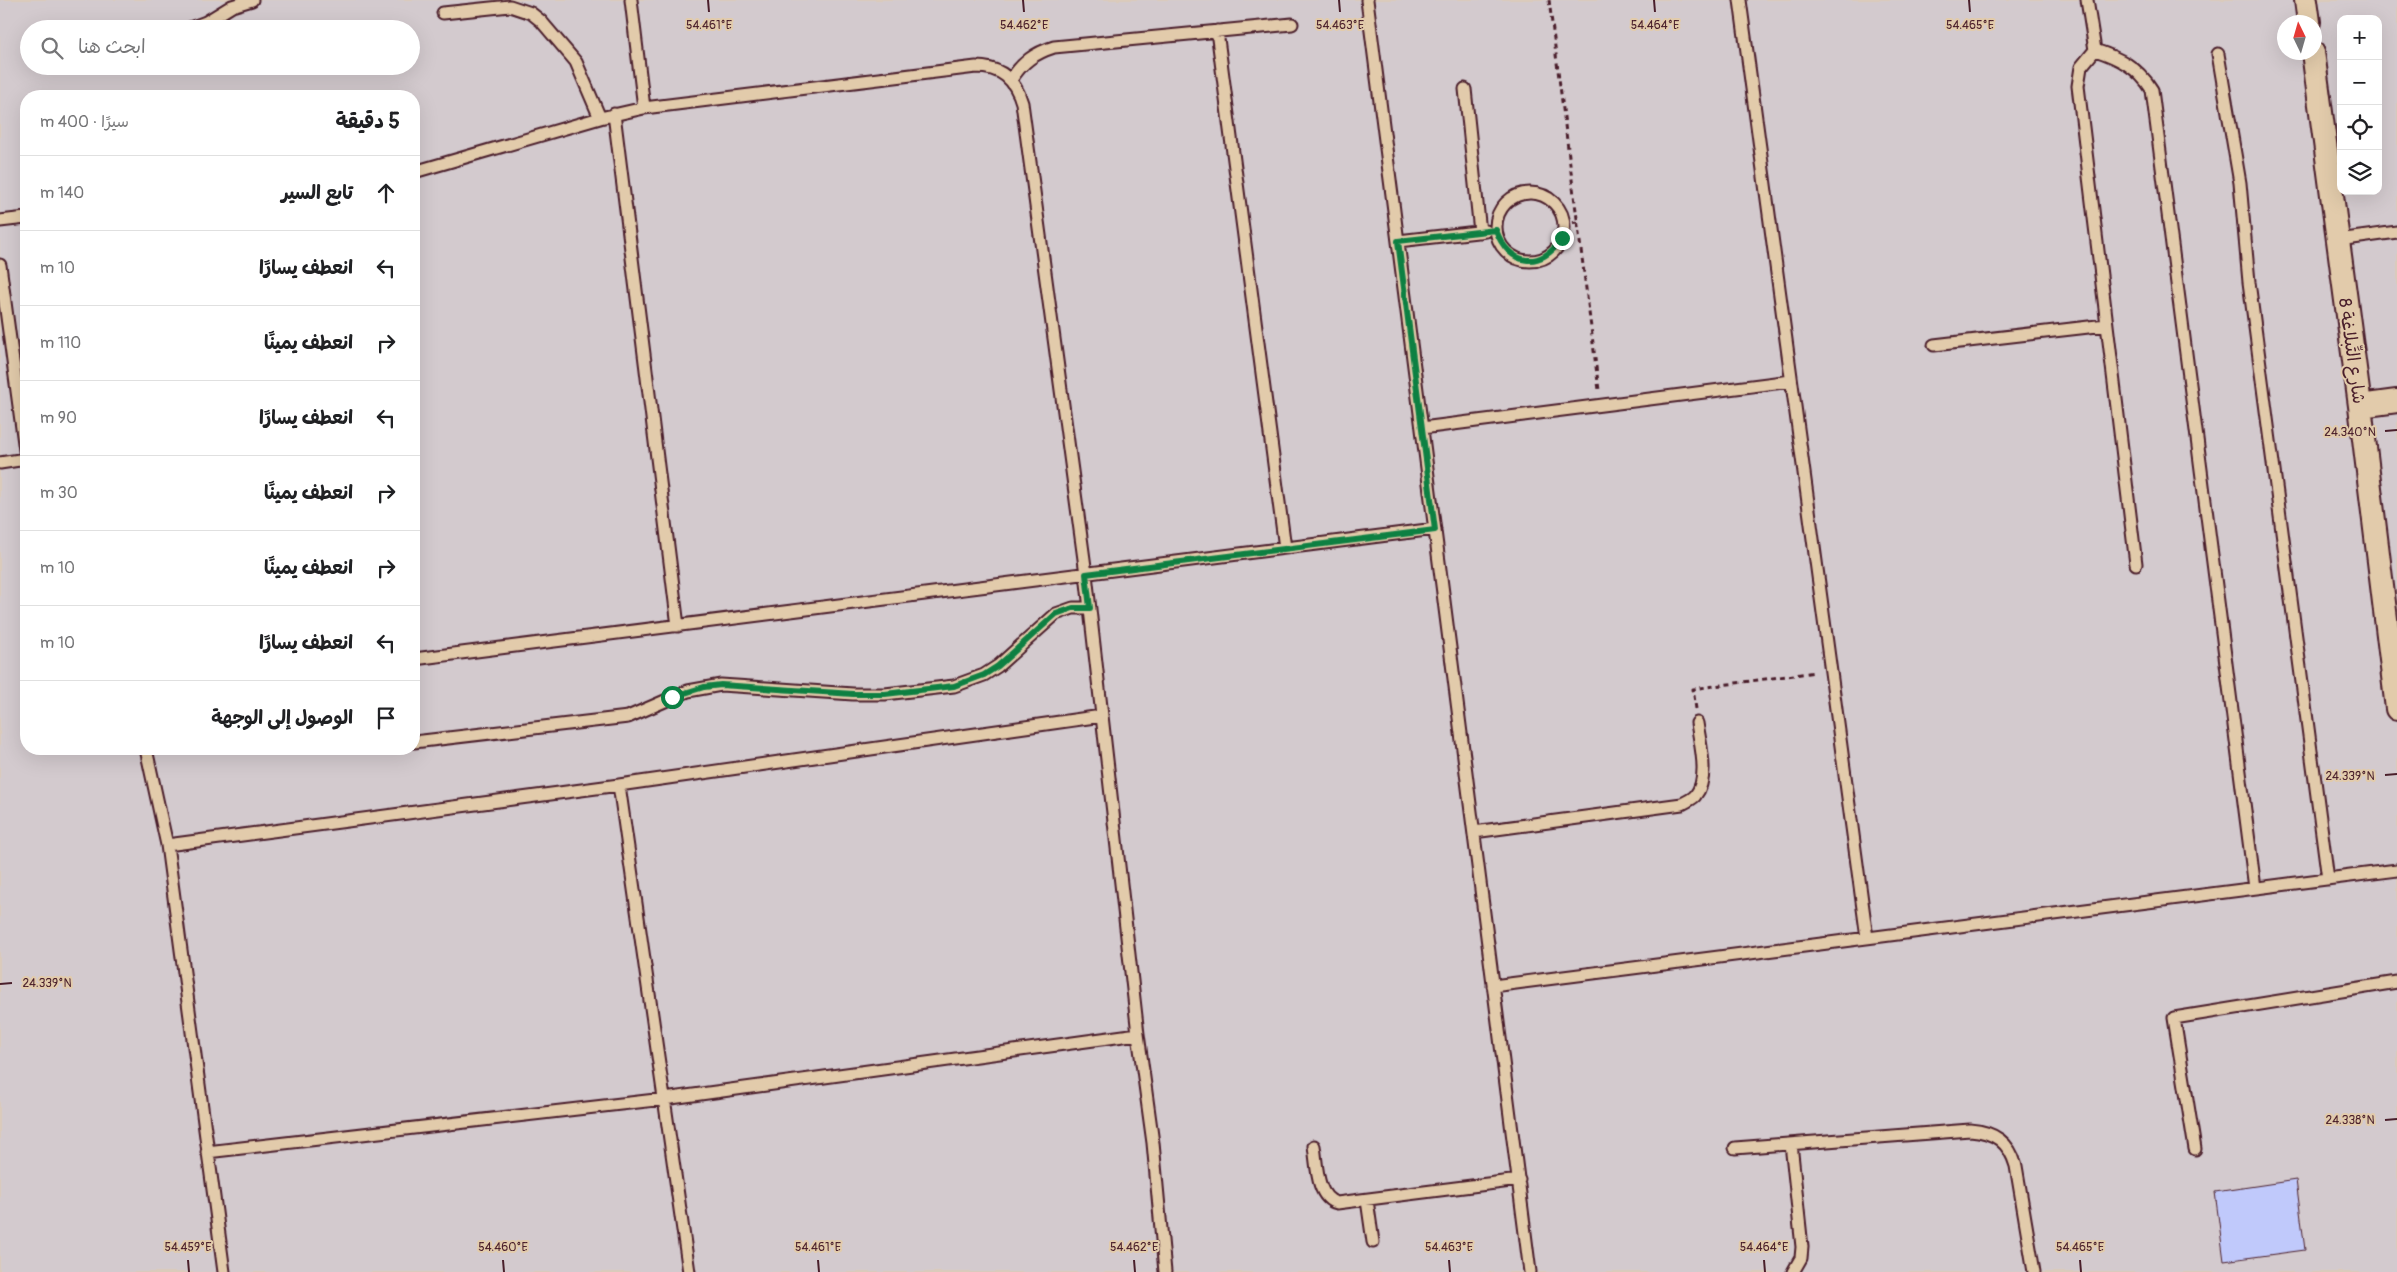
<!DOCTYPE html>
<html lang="ar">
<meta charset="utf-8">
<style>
body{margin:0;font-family:Pangolin,"Playpen Sans Arabic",sans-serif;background:#f2f2f2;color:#202124;direction:rtl}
.controls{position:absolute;right:15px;top:15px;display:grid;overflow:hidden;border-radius:10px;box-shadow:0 5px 20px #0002}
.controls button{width:45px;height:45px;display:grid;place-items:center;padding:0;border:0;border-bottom:1px solid #e0e0e0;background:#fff;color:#202124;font:25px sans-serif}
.compass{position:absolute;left:2277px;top:15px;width:45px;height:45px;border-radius:50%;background:#fff;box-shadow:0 5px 20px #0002;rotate:355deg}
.stop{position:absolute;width:15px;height:15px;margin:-11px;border:4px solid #0b8043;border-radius:50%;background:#fff}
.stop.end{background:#0b8043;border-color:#fff;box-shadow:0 1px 5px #0008}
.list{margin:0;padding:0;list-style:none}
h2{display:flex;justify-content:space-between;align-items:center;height:65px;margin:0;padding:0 20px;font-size:21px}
h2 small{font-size:16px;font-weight:400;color:#757577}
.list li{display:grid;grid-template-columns:32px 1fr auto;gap:15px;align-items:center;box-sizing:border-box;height:75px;padding:0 20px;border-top:1px solid #e0e0e0}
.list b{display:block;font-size:19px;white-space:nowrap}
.list em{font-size:16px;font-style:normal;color:#757577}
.icon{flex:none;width:28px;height:28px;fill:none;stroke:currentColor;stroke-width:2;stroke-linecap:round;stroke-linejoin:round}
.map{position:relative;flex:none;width:2397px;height:1272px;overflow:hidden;direction:ltr}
.search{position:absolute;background:#fff;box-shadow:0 5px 20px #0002;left:20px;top:20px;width:400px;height:55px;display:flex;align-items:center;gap:12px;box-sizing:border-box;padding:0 18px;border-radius:28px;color:#757577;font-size:19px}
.panel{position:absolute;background:#fff;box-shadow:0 5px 20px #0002;left:20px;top:90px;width:400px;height:665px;border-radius:20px;direction:rtl}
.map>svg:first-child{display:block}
</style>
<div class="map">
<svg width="2397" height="1272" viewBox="0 0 2397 1272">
<rect width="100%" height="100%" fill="#dbcbbb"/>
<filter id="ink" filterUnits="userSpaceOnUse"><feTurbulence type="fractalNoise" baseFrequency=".02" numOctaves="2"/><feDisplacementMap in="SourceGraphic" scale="10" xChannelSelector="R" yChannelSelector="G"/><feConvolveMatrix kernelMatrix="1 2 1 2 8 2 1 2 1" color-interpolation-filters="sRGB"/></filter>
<g filter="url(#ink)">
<path fill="#d3cace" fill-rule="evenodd" d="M0,0H2397V1272H0ZM2341,19H2378V191H2341ZM2284,22H2314V52H2284ZM29,29H411V66H29ZM26,96H414V749H26Z"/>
<path fill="#c0c9fb" stroke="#4a1f2b" d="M2296,1180L2305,1250L2224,1261L2215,1192Z"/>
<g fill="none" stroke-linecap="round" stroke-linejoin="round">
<g stroke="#4a1f2b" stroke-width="15">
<path id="service" d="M631,0L644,108
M1367,0L1530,1272
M1740,0L1867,938
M2087,0L2095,50C2119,58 2138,67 2152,90L2255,888
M443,13L510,6L531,13L541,21L576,62L600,118
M187,29L206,22L232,6L252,0
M1217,31L1285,548
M2095,50L2081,67L2078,86L2136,564
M2218,54L2240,183L2249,282L2328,879
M1011,80C1022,62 1035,53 1054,47L1292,24
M1465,89L1480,232
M614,114L678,626
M414,172L600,118L644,108L976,67C1001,67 1015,79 1022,103L1086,574L1138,1034L1153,1143L1165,1272
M1496 227a34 34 0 1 1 68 0a34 34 0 1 1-68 0Z
M0,221L26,218
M2338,240L2397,232
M1398,241L1486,231
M0,265L26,458
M1934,345L2106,325
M1422,428L1791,381
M0,463L26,459
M414,659L1435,529
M414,742L628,717L688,691L721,685L853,694H885L954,686L984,675L998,666L1056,614L1073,608H1090
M146,749L167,845L224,1272
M619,785L689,1272
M1474,832L1682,804C1686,802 1692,799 1695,796C1710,778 1700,744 1697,723
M167,845L619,785L1102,716
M1493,986L2397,870
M1791,1144L1802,1247L1801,1258L1793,1272
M1314,1146C1317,1164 1316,1198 1337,1203L1519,1180
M1735,1148L1970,1130C1995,1132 2009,1142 2016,1166L2034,1272
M2195,1149L2174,1018L2397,982
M207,1152L664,1099L1138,1034
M1367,1200L1373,1242"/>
</g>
<g stroke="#4a1f2b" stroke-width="26">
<path id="minor" d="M2306,0L2309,22
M2313,52L2360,406L2397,709
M2360,406L2397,401"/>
</g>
<path stroke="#4a1f2b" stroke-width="3" stroke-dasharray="5 4" stroke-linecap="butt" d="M1549,0L1599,390
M1564,224L1577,222
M1696,709L1693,689L1815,672"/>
<use href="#service" stroke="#e2cbab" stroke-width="11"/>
<use href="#minor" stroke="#e2cbab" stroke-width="22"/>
</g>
</g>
<g fill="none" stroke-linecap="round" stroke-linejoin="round" filter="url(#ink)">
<path stroke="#0b8043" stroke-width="6" d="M672,697L704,687L721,685L853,694H885L954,686L984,675L998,666L1056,614L1073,608H1090L1086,574L1435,530L1398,241L1496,230C1509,266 1541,271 1562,238"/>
</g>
<path fill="none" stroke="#4a1f2b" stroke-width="2" d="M708,0L709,12M1023,0L1024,12M1339,0L1340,12M1654,0L1655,12M1969,0L1970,12M2385,431L2397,430M2385,775L2397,774M0,984L12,983M2385,1120L2397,1119M188,1260L189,1272M503,1260L504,1272M818,1260L819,1272M1134,1260L1135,1272M1449,1260L1450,1272M1764,1260L1765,1272M2080,1260L2081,1272"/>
<g text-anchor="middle" stroke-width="4" stroke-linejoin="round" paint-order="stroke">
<g font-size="18" fill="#4a1f2b" stroke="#e2cbab">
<text transform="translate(2352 351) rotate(82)" y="6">شارع التِّبلاغة 8</text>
</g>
</g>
<g font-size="12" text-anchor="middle" fill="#4a1f2b" stroke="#e2cbab" stroke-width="4" stroke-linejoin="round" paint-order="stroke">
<text x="709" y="29">54.461°E</text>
<text x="1024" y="29">54.462°E</text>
<text x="1340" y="29">54.463°E</text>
<text x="1655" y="29">54.464°E</text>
<text x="1970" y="29">54.465°E</text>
<text x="2350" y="436">24.340°N</text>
<text x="2350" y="780">24.339°N</text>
<text x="47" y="987">24.339°N</text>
<text x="2350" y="1124">24.338°N</text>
<text x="188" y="1251">54.459°E</text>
<text x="503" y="1251">54.460°E</text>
<text x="818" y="1251">54.461°E</text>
<text x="1134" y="1251">54.462°E</text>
<text x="1449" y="1251">54.463°E</text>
<text x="1764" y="1251">54.464°E</text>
<text x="2080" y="1251">54.465°E</text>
</g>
</svg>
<div class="controls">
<button>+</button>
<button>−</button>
<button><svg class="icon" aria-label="locate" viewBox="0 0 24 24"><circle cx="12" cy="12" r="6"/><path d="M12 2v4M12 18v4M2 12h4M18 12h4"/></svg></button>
<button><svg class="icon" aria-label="layers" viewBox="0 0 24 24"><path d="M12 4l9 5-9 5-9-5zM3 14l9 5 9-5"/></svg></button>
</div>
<svg class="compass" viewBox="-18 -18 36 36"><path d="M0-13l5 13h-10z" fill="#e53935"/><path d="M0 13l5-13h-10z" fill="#757577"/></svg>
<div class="stop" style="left:672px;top:697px"></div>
<div class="stop end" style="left:1562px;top:238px"></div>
<div class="search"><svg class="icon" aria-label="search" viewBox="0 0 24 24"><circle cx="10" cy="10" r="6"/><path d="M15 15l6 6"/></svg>ابحث هنا</div>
<section class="panel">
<h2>5 دقيقة<small>سيرًا · 400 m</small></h2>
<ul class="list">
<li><svg class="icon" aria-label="ahead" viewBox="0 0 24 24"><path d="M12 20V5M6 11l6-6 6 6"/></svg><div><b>تابع السير</b></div><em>140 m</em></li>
<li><svg class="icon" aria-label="left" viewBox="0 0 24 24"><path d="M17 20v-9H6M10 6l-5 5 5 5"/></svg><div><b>انعطف يسارًا</b></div><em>10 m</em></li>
<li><svg class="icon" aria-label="right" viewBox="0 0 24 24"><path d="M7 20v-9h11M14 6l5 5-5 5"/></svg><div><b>انعطف يمينًا</b></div><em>110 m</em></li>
<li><svg class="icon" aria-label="left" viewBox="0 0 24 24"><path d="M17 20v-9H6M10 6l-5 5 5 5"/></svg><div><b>انعطف يسارًا</b></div><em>90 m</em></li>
<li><svg class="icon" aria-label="right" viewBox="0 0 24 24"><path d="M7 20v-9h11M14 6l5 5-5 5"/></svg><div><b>انعطف يمينًا</b></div><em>30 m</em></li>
<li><svg class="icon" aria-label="right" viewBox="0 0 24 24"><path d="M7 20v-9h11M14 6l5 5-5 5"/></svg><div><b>انعطف يمينًا</b></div><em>10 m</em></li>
<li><svg class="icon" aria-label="left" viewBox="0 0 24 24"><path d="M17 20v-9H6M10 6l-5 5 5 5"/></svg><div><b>انعطف يسارًا</b></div><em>10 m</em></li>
<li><svg class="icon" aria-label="arrive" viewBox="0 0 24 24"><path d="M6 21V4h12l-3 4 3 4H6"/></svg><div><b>الوصول إلى الوجهة</b></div></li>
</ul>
</section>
</div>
